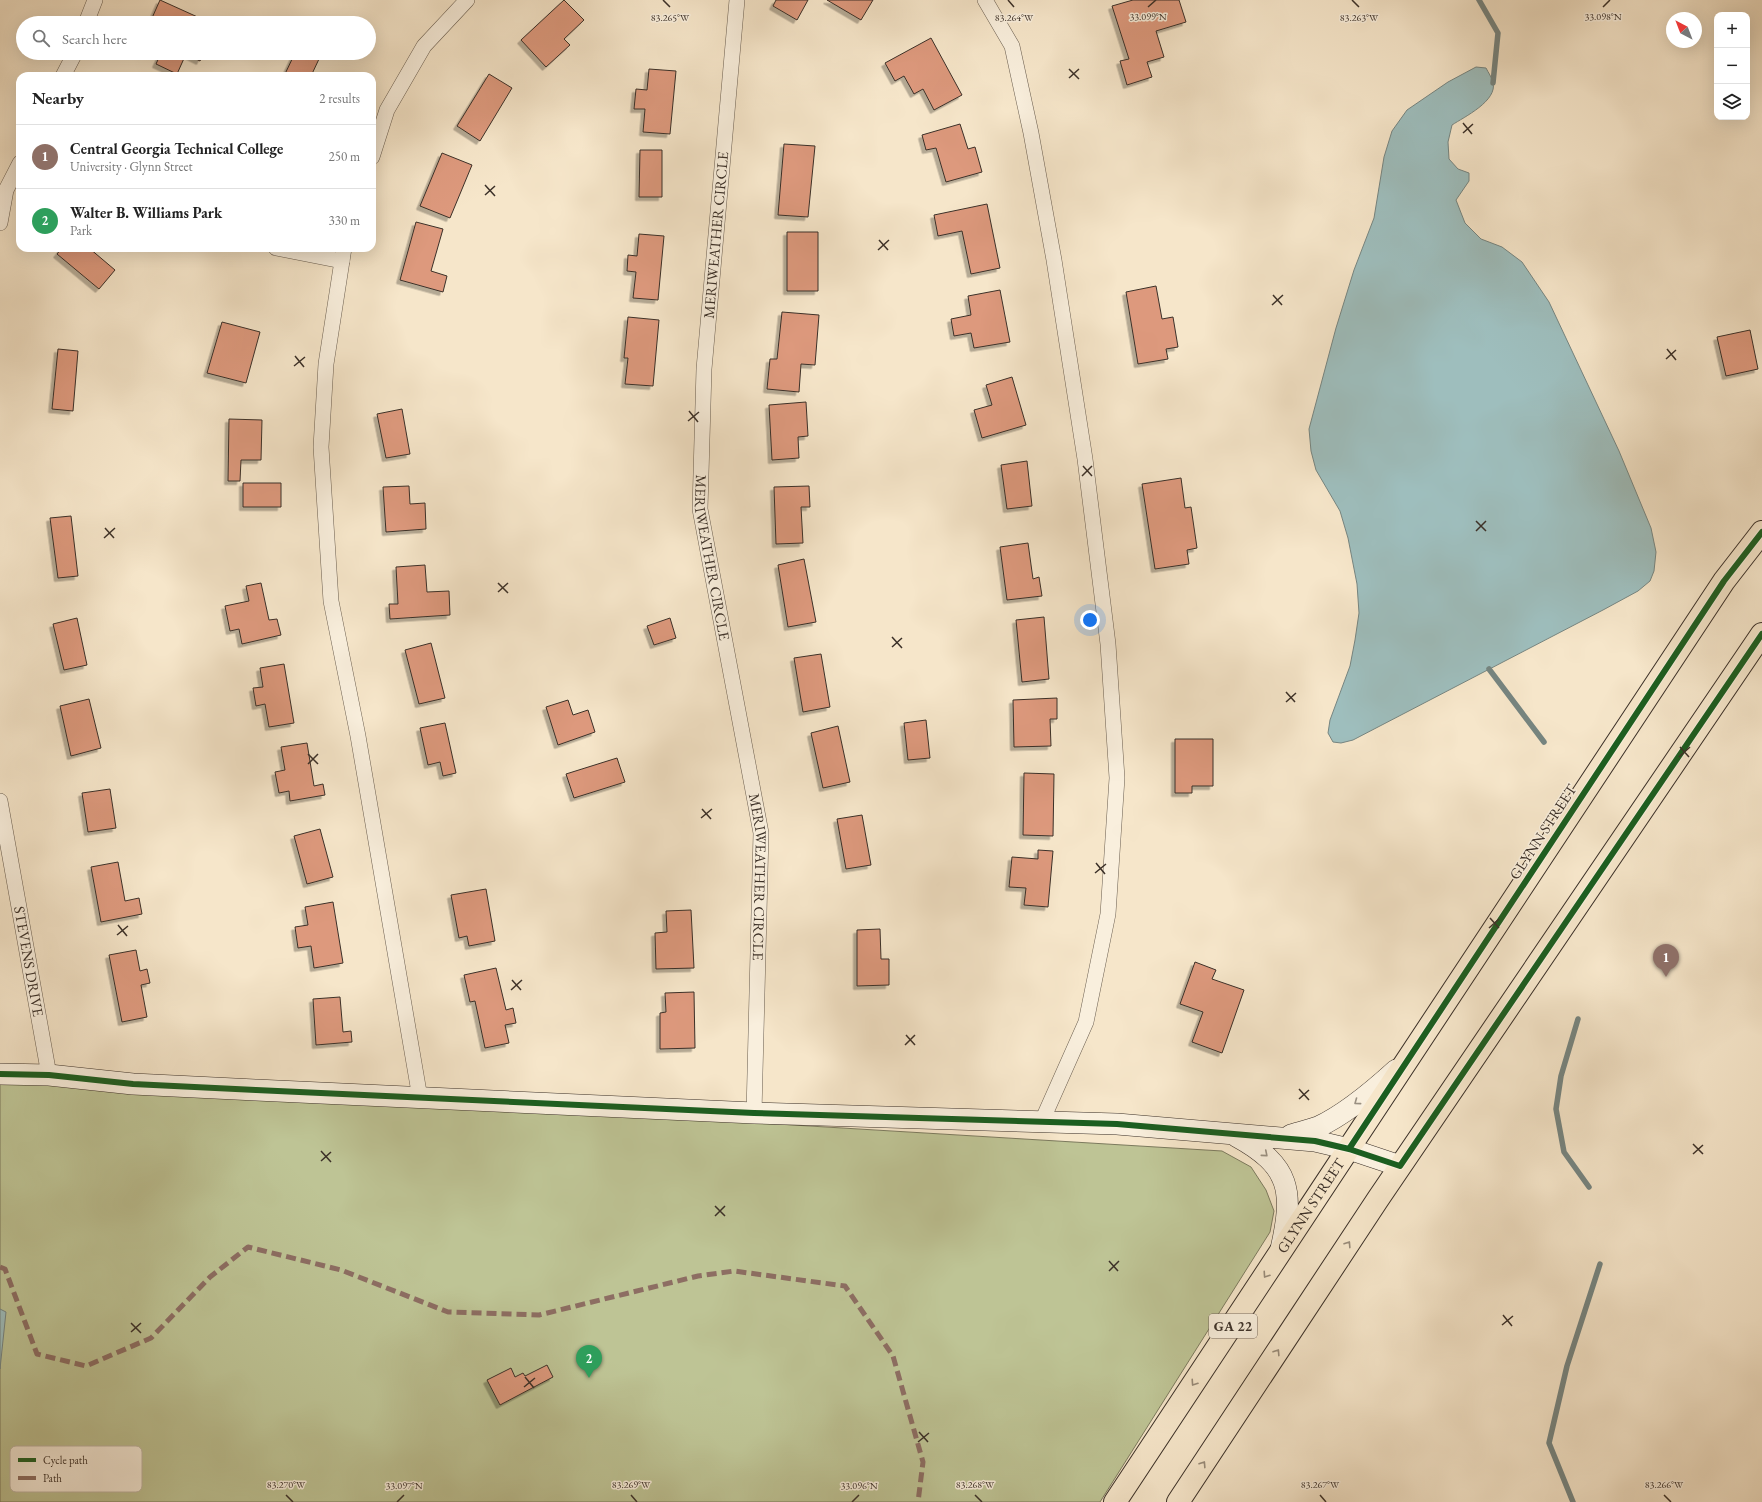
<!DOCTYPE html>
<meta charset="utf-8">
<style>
body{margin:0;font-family:"EB Garamond",serif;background:#f6f6f6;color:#222}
.controls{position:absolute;right:12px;top:12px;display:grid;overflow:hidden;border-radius:8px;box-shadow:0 4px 16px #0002}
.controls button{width:36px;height:36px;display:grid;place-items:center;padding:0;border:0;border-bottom:1px solid #e0e0e0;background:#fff;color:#222;font:20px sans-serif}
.compass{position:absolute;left:1666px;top:12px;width:36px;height:36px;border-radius:50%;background:#fff;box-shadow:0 4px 16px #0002;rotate:318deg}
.you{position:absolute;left:1090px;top:620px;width:14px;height:14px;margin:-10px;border:3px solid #fff;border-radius:50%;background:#1a73e8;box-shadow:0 0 0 6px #1a73e833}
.badge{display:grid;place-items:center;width:26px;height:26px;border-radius:50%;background:#d93025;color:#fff;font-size:13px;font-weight:700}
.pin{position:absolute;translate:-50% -33px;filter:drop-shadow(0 1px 2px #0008)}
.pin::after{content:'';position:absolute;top:21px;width:14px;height:12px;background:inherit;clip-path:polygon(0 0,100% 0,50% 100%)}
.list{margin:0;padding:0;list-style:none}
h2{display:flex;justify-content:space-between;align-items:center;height:52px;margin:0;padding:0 16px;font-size:17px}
h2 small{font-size:13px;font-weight:400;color:#767676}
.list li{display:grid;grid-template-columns:26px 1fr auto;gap:12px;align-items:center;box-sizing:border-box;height:64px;padding:0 16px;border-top:1px solid #e0e0e0}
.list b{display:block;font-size:15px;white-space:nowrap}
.list p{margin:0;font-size:13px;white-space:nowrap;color:#767676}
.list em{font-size:13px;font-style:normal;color:#767676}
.icon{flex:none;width:22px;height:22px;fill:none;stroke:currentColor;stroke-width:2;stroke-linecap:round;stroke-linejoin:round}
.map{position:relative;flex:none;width:1762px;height:1502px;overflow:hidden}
.search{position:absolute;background:#fff;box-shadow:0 4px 16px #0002;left:16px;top:16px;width:360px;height:44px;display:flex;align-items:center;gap:10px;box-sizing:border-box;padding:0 14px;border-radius:22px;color:#767676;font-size:15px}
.panel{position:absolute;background:#fff;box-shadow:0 4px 16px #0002;left:16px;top:72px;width:360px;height:180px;border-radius:12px}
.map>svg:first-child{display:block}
</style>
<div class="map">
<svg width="1762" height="1502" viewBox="0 0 1762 1502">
<defs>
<filter id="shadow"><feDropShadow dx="-3.5" dy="3.5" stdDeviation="0" flood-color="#0004"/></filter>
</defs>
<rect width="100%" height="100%" fill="#f6e6ca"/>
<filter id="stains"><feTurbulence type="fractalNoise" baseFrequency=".005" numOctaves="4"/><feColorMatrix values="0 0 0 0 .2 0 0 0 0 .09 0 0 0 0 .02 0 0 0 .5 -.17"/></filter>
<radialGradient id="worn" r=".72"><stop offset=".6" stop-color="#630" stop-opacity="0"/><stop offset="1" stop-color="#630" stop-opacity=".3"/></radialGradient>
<path fill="#bec495" stroke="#7c7a5e" d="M0,1077L1222,1151L1251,1167L1266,1190L1274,1211L1270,1232L1100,1502H0Z"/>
<path fill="#9ebebd" stroke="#768581" d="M1476,67L1486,68C1488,72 1492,78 1493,82C1498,101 1464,117 1452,125L1448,142L1449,159L1458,169L1469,173V181L1456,200L1465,223L1481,239L1502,247L1522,262L1549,302L1619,451L1651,528L1656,552L1654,571L1650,581L1638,591L1603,610L1353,740L1341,743L1333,742L1328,733L1330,720L1350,666L1355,640L1359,613L1357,584L1348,538L1340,511L1316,470L1311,451L1309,429L1336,328L1354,270L1374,218L1384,157L1392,131L1407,110L1448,82Z
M0,1309L6,1312L0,1369Z"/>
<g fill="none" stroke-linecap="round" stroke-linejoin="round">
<path stroke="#768581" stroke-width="5.5" d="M1479,0L1498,33L1493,83
M1489,669L1544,742
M1578,1019L1561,1076L1556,1109L1564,1152L1589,1187
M1573,1502L1549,1443L1567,1366L1600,1264"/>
</g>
<path fill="#dd997d" stroke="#3b3028" filter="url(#shadow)" d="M160,0L202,19L200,23H163L152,18Z
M564,0L584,20L564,39L570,45L546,67L521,40Z
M776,0H808L797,20L773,6Z
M827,0H873L861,20Z
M1133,0H1179L1186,22L1156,31L1164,57L1147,62L1152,77L1127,85L1120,61L1129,59L1112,6Z
M931,38L962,95L934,110L923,89L914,94L904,76L895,81L885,63Z
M161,53H204L200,61L186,54L177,74L156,64Z
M295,53H306L319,59L311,76H284Z
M649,69L676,71L670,134L643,132L645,109H634L636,89L647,90Z
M489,74L512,88L480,141L457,126Z
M960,124L968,149L975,147L982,172L946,182L936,148L926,150L922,135Z
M784,144L815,146L808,217L778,215Z
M640,150H662V197H639Z
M442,153L472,165L450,218L420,206Z
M987,204L1000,268L971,274L962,231L938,236L934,215Z
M416,222L443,229L431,271L447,276L443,292L400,280Z
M787,232H818V291H787Z
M639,234L664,236L658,300L633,298L636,272L627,271L628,255L637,256Z
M62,248H89L115,270L99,289L57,254Z
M1156,286L1162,319L1173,317L1178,347L1166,349L1168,359L1138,364L1126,292Z
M1000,290L1010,342L974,348L971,333L954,336L951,319L971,315L968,296Z
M782,312L819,315L815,365L801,364L799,392L767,389L770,359H777Z
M628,317L659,320L653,386L625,384L628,358H624Z
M222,322L260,332L246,383L207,373Z
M1750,330L1758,369L1726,376L1717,337Z
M58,349L78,351L73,411L52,409Z
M1012,377L1026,425L982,438L974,410L992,405L986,385Z
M806,402L808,436L798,437L799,458L772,460L769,405Z
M402,409L410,454L386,458L377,414Z
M229,419L262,420L261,460H241L240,481H228Z
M1027,461L1032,506L1007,509L1001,465Z
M1181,478L1185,508L1191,507L1197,548L1187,550L1189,564L1155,569L1142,484Z
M243,483H281V507H243Z
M409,486L410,504L425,503L426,529L386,532L383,487Z
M809,486L810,507H801L803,543L776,544L774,487Z
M71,516L78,576L58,578L50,518Z
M1028,543L1033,579L1039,577L1042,596L1007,600L1000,547Z
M804,559L816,622L788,627L778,565Z
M425,565L427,592L449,591L450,615L390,619L389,604H398L396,567Z
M261,583L269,620L277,619L281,635L242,644L239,629L230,631L225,606L249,601L246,586Z
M1044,617L1049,679L1022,682L1016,620Z
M77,618L87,665L64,670L53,624Z
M670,618L676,638L654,645L647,626Z
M431,643L445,698L419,704L405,650Z
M821,654L830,707L803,712L794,658Z
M284,664L294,723L269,727L265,704L256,706L253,688L263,687L260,668Z
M1057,698V719H1050L1051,746L1014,747L1013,700Z
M89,699L101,748L71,756L60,706Z
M568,700L573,715L588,710L595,732L558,745L546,707Z
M926,720L930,758L908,760L904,723Z
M445,723L456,773L443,776L440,762L428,765L420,728Z
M838,726L850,782L823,788L811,733Z
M1175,739H1213V786H1192V793H1175Z
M307,743L314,786L323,784L325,795L290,801L289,791L279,793L275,772L285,770L281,747Z
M617,758L625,782L574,798L566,774Z
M1024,773L1054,774L1053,836L1023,835Z
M110,789L116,828L88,832L82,793Z
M862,815L871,865L846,869L837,819Z
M320,829L333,877L307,884L294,836Z
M1038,850L1053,851L1048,907L1024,905L1026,888L1009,887L1012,857L1038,859Z
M118,862L125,901L139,898L142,914L101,922L91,867Z
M486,889L495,941L469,946L467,936L459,938L451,895Z
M333,902L343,963L314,968L311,946L298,948L295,927L308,925L305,907Z
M691,910L694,968L656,969L655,933L667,932L666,911Z
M880,929L881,959H889V985L857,986V930Z
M136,950L140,971L147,969L150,983L141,985L147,1017L122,1022L109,955Z
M1195,962L1216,970L1212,979L1244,990L1222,1053L1192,1042L1203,1012L1180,1004Z
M496,968L506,1010L513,1008L516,1023L505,1025L509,1043L485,1048L475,1001L470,1002L464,975Z
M694,992L695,1048L660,1049V1013L666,1012L665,993Z
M340,997L343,1032L351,1031L352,1042L316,1045L313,999Z
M547,1365L553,1377L500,1405L487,1380L511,1368L515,1377L523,1373L525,1376Z"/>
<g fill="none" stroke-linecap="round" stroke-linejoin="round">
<g stroke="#6a5e50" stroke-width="16">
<g id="street">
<path id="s1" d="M737,0L704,369L700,509L761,833L754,1113"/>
<path d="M985,0L1012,46L1031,133L1054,260L1085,459L1108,644L1117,778L1108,914L1086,1022L1042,1121"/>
<path d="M86,23L95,0"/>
<path d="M63,76L75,53"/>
<path d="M372,157L387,110L424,46L467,0"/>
<path d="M0,223L6,190L20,163"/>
<path d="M276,248L342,261"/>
<path d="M344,248L326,364L321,447L331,601L358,736L420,1098"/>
<path id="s2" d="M0,801L49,1075"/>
</g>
</g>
<g stroke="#3b3028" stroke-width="22">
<path id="secondary" d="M0,1074L49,1075L133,1084L256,1090L754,1113L1117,1124L1315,1141L1349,1149L1400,1166
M1291,1135C1300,1132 1309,1130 1318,1127C1346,1114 1373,1091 1396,1070
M1236,1136C1291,1166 1294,1191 1281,1249"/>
</g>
<g stroke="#3b3028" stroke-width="24">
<g id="primary">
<path id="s3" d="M1115,1502L1724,581L1762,532"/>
<path d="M1178,1502L1378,1199L1762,634"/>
</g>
</g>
<use href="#street" stroke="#f9efdd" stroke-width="15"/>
<use href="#secondary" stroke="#f9efdd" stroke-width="21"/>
<use href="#primary" stroke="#f6e6ca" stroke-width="22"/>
<path stroke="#8d6e63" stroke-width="5" stroke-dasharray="10 5" stroke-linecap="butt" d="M0,1267L5,1269L37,1354L86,1366L151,1338L210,1277L248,1247L341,1270L448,1312L539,1315L698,1276L734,1271L845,1286L893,1356L923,1462L918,1502"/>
<g stroke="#f9efdd" stroke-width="8">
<path id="cycleway" d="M0,1074L49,1075L133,1084L256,1090L754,1113L1117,1124L1315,1141L1349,1149L1400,1166L1762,634
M1349,1149L1724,581L1762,532"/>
</g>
<use href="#cycleway" stroke="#1b5e20" stroke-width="6"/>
</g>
<defs><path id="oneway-chevron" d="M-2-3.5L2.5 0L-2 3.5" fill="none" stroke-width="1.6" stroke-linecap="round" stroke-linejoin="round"/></defs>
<g stroke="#9a9082">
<use href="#oneway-chevron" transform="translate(1357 1102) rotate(144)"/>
<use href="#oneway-chevron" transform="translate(1265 1154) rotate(40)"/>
</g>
<g stroke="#988b79">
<use href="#oneway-chevron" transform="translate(1348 1244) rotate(-57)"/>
<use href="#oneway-chevron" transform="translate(1266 1275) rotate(124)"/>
<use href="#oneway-chevron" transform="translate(1277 1352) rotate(-57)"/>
<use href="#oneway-chevron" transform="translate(1194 1383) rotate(124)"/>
<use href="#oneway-chevron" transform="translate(1203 1464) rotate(-57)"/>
</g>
<path fill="none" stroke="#3b3028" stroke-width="1.5" d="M663,0L670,7M1008,0L1014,7M1352,0L1359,7M1148,7L1156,0M1603,7L1610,0M1069,69L1079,79M1069,78L1079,69M1463,123L1472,134M1463,133L1473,124M485,185L495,196M485,195L495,186M879,240L888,250M878,250L889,240M1273,295L1282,305M1272,305L1283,295M1667,349L1676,360M295,356L304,367M1666,359L1676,350M294,366L305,357M689,411L698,422M688,421L699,412M1083,466L1092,476M1082,476L1092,466M1476,521L1486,531M105,528L114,538M1476,531L1486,521M104,538L115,528M498,583L508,593M498,592L508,583M892,637L902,648M892,647L902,638M1286,692L1295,702M1286,702L1296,693M1680,747L1689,757M308,754L318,764M1679,757L1690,747M308,764L318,754M702,809L711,819M701,818L712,809M1096,863L1105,874M1095,873L1106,864M1490,918L1499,928M118,925L127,936M1489,928L1499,919M117,935L128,926M512,980L521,990M511,990L522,980M906,1035L915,1045M905,1045L915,1035M1299,1089L1309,1100M1299,1099L1309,1090M1693,1144L1703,1154M321,1151L331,1162M1693,1154L1703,1145M321,1161L331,1152M715,1206L725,1216M715,1216L725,1206M1109,1261L1118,1271M1109,1271L1119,1261M1503,1315L1512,1326M131,1323L141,1333M1502,1325L1513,1316M131,1332L141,1323M525,1377L534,1388M524,1387L535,1378M919,1432L928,1442M918,1442L929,1433M286,1495L293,1502M631,1495L637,1502M975,1495L982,1502M1320,1495L1326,1502M1664,1495L1671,1502M397,1502L404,1495M852,1502L859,1495"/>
<g text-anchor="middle" stroke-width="3" stroke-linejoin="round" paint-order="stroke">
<rect fill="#f9efdd" stroke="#74695e" stroke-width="1" x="1209" y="1314" width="48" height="24" rx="3"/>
<g font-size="14" font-weight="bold" fill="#3b3028">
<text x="1233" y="1331">GA 22</text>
</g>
<g font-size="15" fill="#3b3028" stroke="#f9efdd">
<text transform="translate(716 235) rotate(-85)" y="5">MERIWEATHER CIRCLE</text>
<text dy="5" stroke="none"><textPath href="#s1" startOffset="560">MERIWEATHER CIRCLE</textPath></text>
<text transform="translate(1543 832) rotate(-57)" y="5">GLYNN STREET</text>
<text dy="5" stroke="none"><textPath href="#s1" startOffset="884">MERIWEATHER CIRCLE</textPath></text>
<text dy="5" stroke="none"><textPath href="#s2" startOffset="163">STEVENS DRIVE</textPath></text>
<text dy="5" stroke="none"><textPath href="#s3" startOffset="355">GLYNN STREET</textPath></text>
</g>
</g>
<rect x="10" y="1446" width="132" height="46" rx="6" fill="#f9efdd" stroke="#c0b6a7" stroke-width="1"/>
<rect x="18" y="1458" width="18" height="4" fill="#1b5e20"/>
<rect x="18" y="1476" width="18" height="4" fill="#8d6e63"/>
<g font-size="11" fill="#3b3028">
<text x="43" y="1464">Cycle path</text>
<text x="43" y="1482">Path</text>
</g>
<g font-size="10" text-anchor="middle" fill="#3b3028" stroke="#f9efdd" stroke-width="3" stroke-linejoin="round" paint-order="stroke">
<text x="1603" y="20">33.098°N</text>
<text x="1148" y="20">33.099°N</text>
<text x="670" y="21">83.265°W</text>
<text x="1014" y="21">83.264°W</text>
<text x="1359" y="21">83.263°W</text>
<text x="286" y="1488">83.270°W</text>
<text x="631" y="1488">83.269°W</text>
<text x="975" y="1488">83.268°W</text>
<text x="1320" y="1488">83.267°W</text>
<text x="1664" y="1488">83.266°W</text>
<text x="404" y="1489">33.097°N</text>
<text x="859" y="1489">33.096°N</text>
</g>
<rect width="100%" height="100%" filter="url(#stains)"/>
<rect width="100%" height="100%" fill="url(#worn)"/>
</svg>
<div class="controls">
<button>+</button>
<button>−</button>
<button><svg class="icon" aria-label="layers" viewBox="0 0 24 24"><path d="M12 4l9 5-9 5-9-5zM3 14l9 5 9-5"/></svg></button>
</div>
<svg class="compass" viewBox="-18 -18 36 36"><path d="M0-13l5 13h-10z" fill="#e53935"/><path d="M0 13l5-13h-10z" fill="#767676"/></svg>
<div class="you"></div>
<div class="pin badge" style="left:1666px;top:977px;background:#8d6e63">1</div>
<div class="pin badge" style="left:589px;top:1378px;background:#2e9e5b">2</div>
<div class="search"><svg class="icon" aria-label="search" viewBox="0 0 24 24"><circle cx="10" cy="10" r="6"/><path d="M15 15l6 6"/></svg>Search here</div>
<section class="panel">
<h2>Nearby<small>2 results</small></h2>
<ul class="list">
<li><span class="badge" style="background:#8d6e63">1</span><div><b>Central Georgia Technical College</b><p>University · Glynn Street</p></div><em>250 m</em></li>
<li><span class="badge" style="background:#2e9e5b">2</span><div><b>Walter B. Williams Park</b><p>Park</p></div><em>330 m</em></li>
</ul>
</section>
</div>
